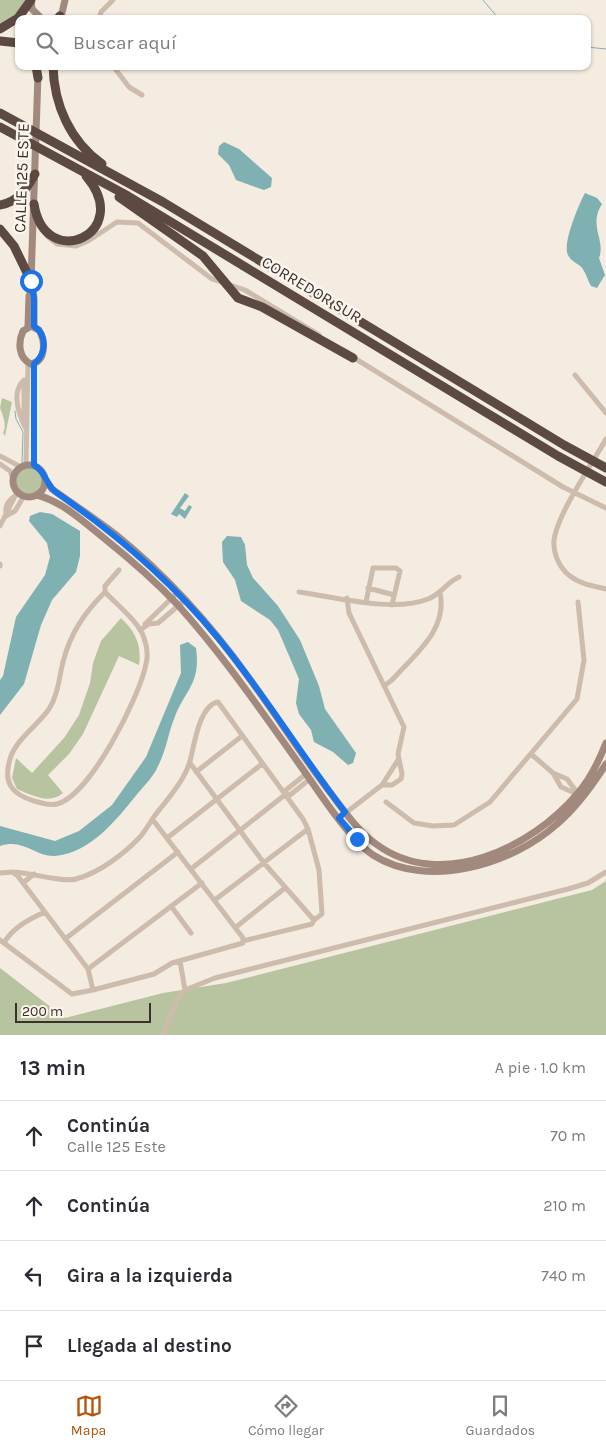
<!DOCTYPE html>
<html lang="es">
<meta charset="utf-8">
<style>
body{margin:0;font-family:Karla,sans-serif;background:#f7f7f7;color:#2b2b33}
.scale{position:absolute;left:15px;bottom:12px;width:136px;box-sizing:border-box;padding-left:5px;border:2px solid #3b302b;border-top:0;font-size:14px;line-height:18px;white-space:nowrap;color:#3b302b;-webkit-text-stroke:4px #fbf5ee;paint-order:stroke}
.stop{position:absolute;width:15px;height:15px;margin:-11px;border:4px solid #1a73e8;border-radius:50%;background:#fff}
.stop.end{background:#1a73e8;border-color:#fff;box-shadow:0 1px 5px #0008}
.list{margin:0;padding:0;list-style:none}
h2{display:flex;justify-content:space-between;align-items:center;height:65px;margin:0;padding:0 20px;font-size:21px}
h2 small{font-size:16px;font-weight:400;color:#7c7c81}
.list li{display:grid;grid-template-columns:32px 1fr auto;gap:15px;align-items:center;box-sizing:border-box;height:70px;padding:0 20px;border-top:1px solid #e1e1e2}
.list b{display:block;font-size:19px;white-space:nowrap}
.list p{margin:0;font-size:16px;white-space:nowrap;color:#7c7c81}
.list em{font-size:16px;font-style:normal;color:#7c7c81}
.icon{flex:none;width:28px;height:28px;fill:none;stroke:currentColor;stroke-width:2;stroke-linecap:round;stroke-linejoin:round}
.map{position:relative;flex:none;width:606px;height:1035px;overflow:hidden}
.search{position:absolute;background:#fff;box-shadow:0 1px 4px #0004;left:15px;right:15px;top:15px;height:55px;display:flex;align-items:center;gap:12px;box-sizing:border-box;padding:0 18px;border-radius:10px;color:#7c7c81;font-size:19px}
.sheet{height:345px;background:#fff}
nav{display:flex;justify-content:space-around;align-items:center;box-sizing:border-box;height:70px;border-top:1px solid #e1e1e2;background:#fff;font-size:14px;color:#7c7c81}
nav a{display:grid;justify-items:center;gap:2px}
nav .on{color:#b45309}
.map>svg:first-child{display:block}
</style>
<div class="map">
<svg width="606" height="1035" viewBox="0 0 606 1035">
<rect width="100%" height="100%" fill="#f4ebe1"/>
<path fill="#b8c4a0" d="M0,0H26L14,16L0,26Z
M2,398L12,402L5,436L3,433C7,426 3,415 0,408Z
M16 481a13 13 0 1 1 26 0a13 13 0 1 1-26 0Z
M121,618C135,631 142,645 139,665L119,656L83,734L69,754L48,775L63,793C50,805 31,795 17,789L12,778L16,758L32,773L64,738L79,715L90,683L93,663L101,641Z
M606,881V1035H0V968L65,1018L163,993L226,983L592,890Z"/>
<path fill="#7fb0b2" d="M224,142L239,149L272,178L271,187L264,190L236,180L229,165L218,154L219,146Z
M585,193L597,198L602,204C588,226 606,240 599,258L605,275L597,288L591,286C588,281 586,273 582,268C578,263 571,262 568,255C562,244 579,204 585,193Z
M185,493L189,496L180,508L185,511L189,505L192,507L185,519L179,514L177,517L171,514Z
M40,512L52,514L80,531V556L76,572L52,600L41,625L24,684L0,715V680L3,676L16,617L45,575L50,557L47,543L29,521L30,516Z
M227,536L241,537L245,545L247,565L253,578L278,606L300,640L319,686L325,709L356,753L353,763L348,765L333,752L314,742L311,730L299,714L296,703L299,679L278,630L270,620L241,601L235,580L223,562L222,542Z
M188,642L196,648C201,685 185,689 174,719C168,734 166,751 158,766C154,776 145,785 138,793C117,819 91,853 55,856C35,857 24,838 0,846V826L55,841L79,831L112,805L146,757L181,673L180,645Z"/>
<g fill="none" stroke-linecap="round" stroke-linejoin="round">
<path stroke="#7fb0b2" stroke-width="1" d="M483,0L499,19
M587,47L606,49
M15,411L16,419L23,432L22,463"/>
<path stroke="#cdbbac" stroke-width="5" d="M99,19L101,12L113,0
M113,66L129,87L142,95
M47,236L57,244L76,246L88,241L117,222L138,223L212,279L245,290L319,335
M351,356L563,487L606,508
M575,375L606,413
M24,380V416
M23,381C11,394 19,415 26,429
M606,439C592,464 561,509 555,535C551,549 558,567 570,576C580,584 594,586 606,589
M0,456L21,467
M0,464L10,471L13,478
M26,465L28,363
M34,465V364
M6,514C5,505 8,501 15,496
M6,516L15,511L24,496
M0,526L17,492
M0,564V566
M368,588L394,595
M105,592C116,604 140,623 144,638C147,646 148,656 146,664C140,696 90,796 57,804C49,806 42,803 34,801C11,794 2,782 11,756C18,738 38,725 49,709C58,695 59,678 63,662C70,634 84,613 105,592V586L119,570
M299,592C336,597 394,613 428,599C441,594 447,582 459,577
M347,598L349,613L404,727L398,754L402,774L401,779L392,785H382
M366,602L373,568H396L400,571L392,605
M145,624L178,592
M140,630L149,624L158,623L185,600
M384,686L392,680C414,655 448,630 440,593
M531,754L553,773L567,779L579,795
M190,763L264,863L314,920L312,924L243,941
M196,772L242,736
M553,773L561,787L577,794
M286,794V790L306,774
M386,802L414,823L433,826L454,825L490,802L577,699L584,660L578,602
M339,818L382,785L398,760
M308,829L319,870L322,914L314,920
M167,838L262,764
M191,869L286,794L290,795L310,779
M12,872C30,872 62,883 76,879C99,873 124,854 140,837C147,829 152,818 160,809C171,795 185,779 190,761C194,747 199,705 218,702L303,819L308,829L216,899
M0,873L12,872L17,875L88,969L93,990L72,994L0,940
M23,883L34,874
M171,906L191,933
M236,927L285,888
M65,939L178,852
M4,943C12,928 29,919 45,912
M180,961L185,990
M88,969L202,883
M93,990L154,974L172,963L243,943V938L153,820
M163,1035L177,999L185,990L215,978L568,889L588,883L606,872"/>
<path stroke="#a18a7d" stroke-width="7" d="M31,0L32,9L42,19
M55,19L62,13L65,0
M28,326L29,296L31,291
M31,326L39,330C45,340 47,361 31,364C18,358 18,342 23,331Z
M34,326V298L31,281L38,74
M13 481a16 16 0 1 1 32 0a16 16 0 1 1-32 0Z
M45,479L52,489C73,504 94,518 115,534C166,575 211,625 249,678C277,716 303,757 332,795C345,812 358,831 376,844C441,892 532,848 578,793C590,779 599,761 606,743
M37,495C63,502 84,522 105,539C130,559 155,581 177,604C223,655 262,712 302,768C319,792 349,839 373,855C428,890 513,864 557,824C577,807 592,786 606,764"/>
<path stroke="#5c4a42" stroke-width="9" d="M59,19L60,16
M0,29L18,18L31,0
M0,41L19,43
M36,66L38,78
M53,66C54,105 70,141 102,164
M0,113L163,202L564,445L606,468
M0,127L128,196L558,456L606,482
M119,197L203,256L238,298L262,307L353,358
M34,204C45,274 135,233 86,176
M0,205C18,202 27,189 35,174
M0,229L14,246L31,281"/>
</g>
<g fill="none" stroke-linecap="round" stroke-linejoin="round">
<path stroke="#1a73e8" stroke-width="6" d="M31,281L34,298V326C48,336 46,354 34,364V465C47,472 45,485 57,493C118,535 171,581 218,638C264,693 301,755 345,812L339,818L357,839"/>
</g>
<g text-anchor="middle" stroke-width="5" stroke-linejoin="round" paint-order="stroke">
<g font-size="16" fill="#3b302b" stroke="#fbf5ee">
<text transform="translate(21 178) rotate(-88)" y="6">CALLE 125 ESTE</text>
<text transform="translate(312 289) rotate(31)" y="6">CORREDOR SUR</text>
</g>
</g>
</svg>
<div class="scale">200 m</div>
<div class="stop" style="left:31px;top:281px"></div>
<div class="stop end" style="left:357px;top:839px"></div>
<div class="search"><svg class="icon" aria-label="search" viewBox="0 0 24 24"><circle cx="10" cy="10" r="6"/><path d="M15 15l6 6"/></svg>Buscar aquí</div>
</div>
<section class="sheet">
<h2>13 min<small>A pie · 1.0 km</small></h2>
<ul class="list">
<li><svg class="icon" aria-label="ahead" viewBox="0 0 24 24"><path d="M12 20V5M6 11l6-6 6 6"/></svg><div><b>Continúa</b><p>Calle 125 Este</p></div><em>70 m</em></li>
<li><svg class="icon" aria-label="ahead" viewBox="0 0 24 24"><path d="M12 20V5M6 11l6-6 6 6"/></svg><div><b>Continúa</b></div><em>210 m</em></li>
<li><svg class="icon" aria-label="left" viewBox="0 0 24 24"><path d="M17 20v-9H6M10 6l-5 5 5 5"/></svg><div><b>Gira a la izquierda</b></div><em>740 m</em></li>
<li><svg class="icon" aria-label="arrive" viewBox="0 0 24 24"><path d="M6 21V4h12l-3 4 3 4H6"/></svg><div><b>Llegada al destino</b></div></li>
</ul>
</section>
<nav>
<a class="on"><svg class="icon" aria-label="map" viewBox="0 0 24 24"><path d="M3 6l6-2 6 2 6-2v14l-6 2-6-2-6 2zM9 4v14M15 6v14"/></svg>Mapa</a>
<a><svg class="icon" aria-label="directions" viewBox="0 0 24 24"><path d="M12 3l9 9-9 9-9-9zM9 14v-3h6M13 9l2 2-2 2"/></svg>Cómo llegar</a>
<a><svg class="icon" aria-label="saved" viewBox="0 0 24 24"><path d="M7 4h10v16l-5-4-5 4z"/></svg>Guardados</a>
</nav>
